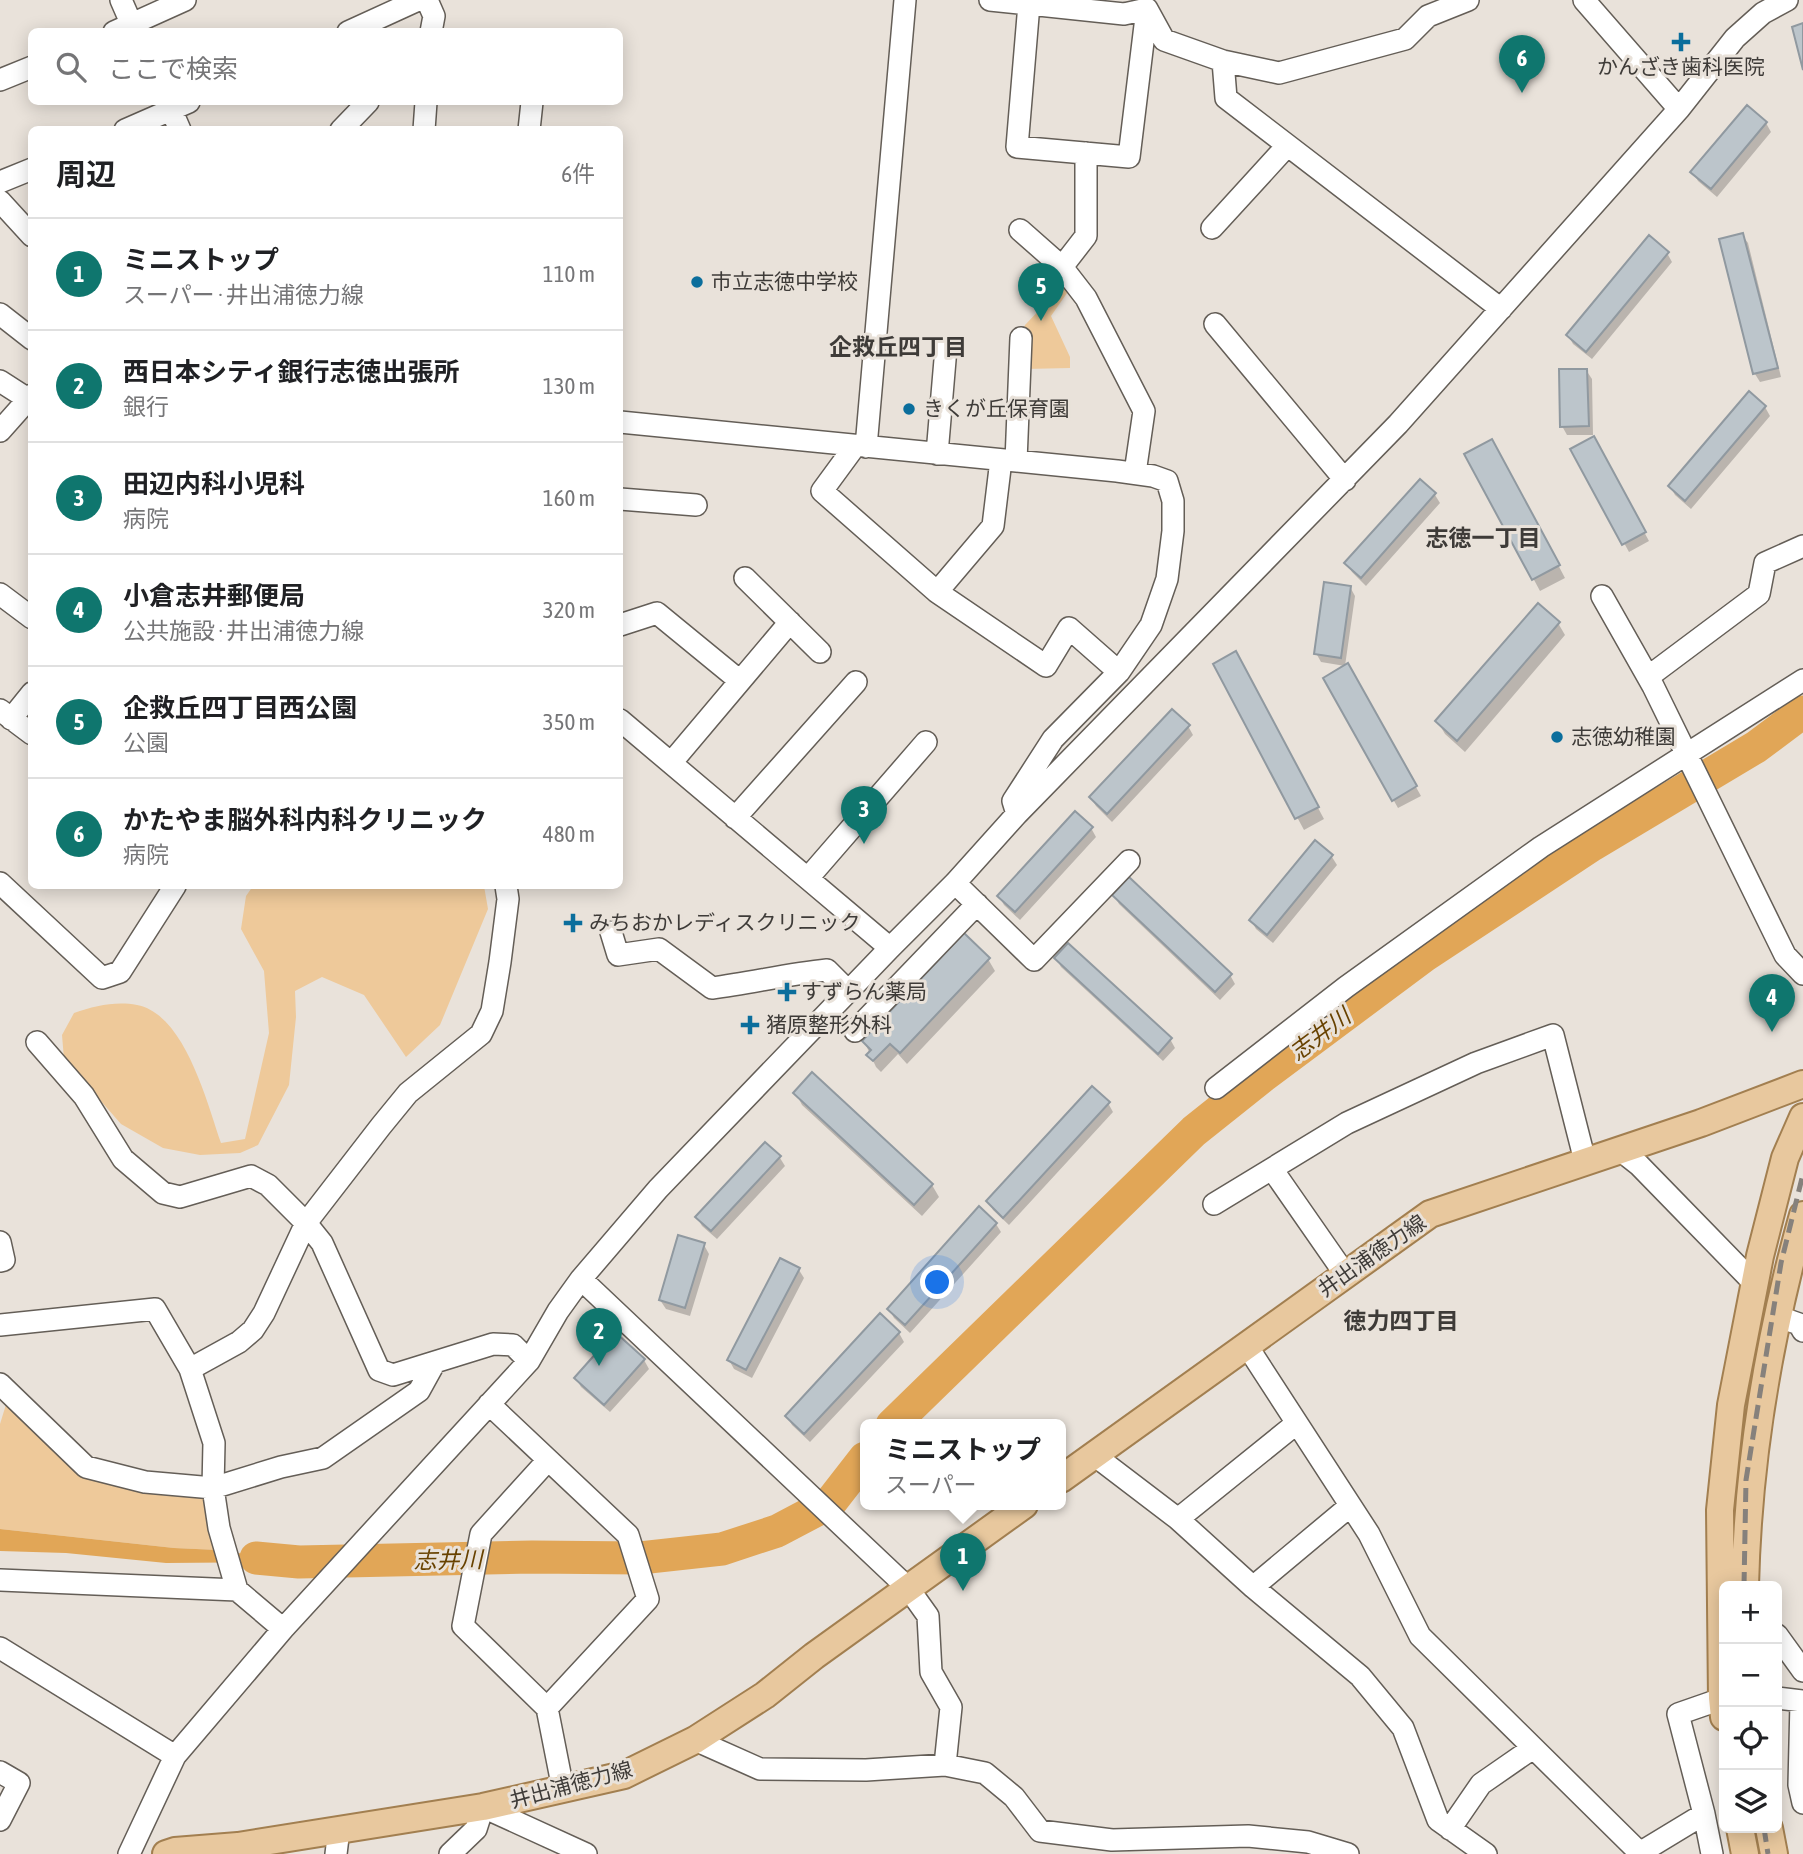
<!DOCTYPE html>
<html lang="ja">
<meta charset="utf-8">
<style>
body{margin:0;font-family:"Asap Condensed","Noto Sans JP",sans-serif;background:#f6f6f6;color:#202124}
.controls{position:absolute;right:21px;bottom:21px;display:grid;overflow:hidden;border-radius:10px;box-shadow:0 4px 18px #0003}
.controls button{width:63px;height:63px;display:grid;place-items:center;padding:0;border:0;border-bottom:2px solid #e0e0e0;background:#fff;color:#202124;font:35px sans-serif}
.you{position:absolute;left:938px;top:1283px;width:24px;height:24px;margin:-18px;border:5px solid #fff;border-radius:50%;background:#1a73e8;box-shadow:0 0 0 10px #1a73e833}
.badge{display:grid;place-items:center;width:46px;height:46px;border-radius:50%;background:#0f766e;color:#fff;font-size:23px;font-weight:700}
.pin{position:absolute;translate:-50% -58px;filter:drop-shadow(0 2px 4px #0008)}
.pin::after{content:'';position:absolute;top:37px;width:24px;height:21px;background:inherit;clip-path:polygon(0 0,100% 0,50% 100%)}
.popup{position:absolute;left:860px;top:1419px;width:206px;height:91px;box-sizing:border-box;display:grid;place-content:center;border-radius:10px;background:#fff;filter:drop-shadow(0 2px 5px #0005);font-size:23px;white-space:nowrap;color:#757577}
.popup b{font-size:26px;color:#202124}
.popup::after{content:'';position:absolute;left:50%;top:100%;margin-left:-14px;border:14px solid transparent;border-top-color:#fff}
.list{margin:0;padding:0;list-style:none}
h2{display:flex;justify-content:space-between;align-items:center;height:91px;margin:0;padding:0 28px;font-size:30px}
h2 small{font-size:23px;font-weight:400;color:#757577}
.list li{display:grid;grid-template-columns:46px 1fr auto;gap:21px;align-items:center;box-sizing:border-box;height:112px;padding:0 28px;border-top:2px solid #e0e0e0}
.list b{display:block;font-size:26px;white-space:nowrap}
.list p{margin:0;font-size:23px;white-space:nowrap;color:#757577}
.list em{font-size:23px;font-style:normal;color:#757577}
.icon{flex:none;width:38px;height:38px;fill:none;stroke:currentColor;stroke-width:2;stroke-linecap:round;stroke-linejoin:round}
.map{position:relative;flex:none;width:1803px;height:1854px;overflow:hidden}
.search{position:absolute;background:#fff;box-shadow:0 4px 18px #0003;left:28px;top:28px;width:595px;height:77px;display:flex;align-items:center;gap:18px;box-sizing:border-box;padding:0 24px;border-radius:10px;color:#757577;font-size:26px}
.panel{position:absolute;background:#fff;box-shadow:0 4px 18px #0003;left:28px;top:126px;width:595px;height:763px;border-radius:10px}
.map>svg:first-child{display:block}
</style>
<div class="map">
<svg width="1803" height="1854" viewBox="0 0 1803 1854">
<rect width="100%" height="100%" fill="#e9e2da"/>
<path fill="#eec99a" d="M1067,281L1072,286L1051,316L1070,357V368L1025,369L1023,331L1025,325Z
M253,886H484L488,909L440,1025L406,1057L364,995L322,977L295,991L296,1017L289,1085L258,1145L240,1153L200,1155L163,1148L121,1124L64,1059L62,1035L74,1013C95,1006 115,1001 137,1005C185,1014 207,1103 221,1143L245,1139L269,1033L264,971L241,929L246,896Z
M8,1398L76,1466L209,1493L218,1550L174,1548L0,1529V1424Z"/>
<path fill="#e1a657" d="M0,1529L174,1548L218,1550L299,1562L166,1563L66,1553L0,1551Z"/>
<path fill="#0003" d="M1766,123L1771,132L1717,197L1698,181L1693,172Z
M1742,235L1748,243L1781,377L1760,382L1755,374L1721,240Z
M1667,253L1672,262L1592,359L1573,344L1568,335Z
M1586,370L1592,379L1593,435H1567L1562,426Z
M1765,407L1770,416L1691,509L1675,495L1670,486Z
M1593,438L1649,541L1629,552L1573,450Z
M1499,453L1565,578L1540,591L1467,455Z
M1420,481L1435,495L1440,503L1366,586L1352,572L1347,564Z
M1350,587L1355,596L1345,666L1321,662L1316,653Z
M1558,623L1565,635L1465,752L1445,734L1438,722Z
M1215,665L1242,666L1324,819L1304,830Z
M1348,666L1421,796L1398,808L1325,678Z
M1188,726L1193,735L1112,822L1096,806L1091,798Z
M1091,828L1096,837L1020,920L1004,905L999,896Z
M1316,843L1332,857L1337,865L1273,943L1256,929L1251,920Z
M1114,895L1230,975L1235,984L1220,1000L1119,904Z
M1056,958L1170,1039L1175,1048L1163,1061L1061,967Z
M988,959L995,971L907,1064L898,1054L881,1072L876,1067L864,1041Z
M796,1093L932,1185L939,1197L922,1216L802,1105Z
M1108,1103L1113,1112L1009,1225L993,1210L988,1201Z
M766,1144L780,1158L785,1166L717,1239L702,1226L697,1217Z
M996,1224L1001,1232L910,1333L894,1318L889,1309Z
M704,1245L709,1254L690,1316L666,1309L660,1300Z
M799,1270L804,1278L752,1378L734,1369L729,1360Z
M899,1333L904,1342L810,1442L792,1425L787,1416Z
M644,1360L649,1369L610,1412L581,1387L576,1378Z"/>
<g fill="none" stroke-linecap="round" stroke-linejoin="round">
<path stroke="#e1a657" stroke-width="33" d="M892,1425L1194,1131L1263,1076L1424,956L1592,845L1756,747L1803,712
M256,1558L299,1562L532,1557L640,1558L722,1549L777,1531L830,1503L865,1458"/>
</g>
<path fill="#bcc5cb" stroke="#9099a0" stroke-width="2" d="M1803,23V70L1792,27Z
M1747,105L1767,122L1711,189L1690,172Z
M1743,233L1778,368L1753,374L1719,239Z
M1649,235L1669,252L1586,352L1566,335Z
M1559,369H1587L1589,426L1560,427Z
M1749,391L1766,406L1685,501L1668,486Z
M1594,436L1646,532L1622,545L1570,449Z
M1492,439L1560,565L1532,580L1464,454Z
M1420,479L1436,493L1361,578L1344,563Z
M1324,582L1351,586L1341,658L1314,654Z
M1538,603L1560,622L1457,741L1435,721Z
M1236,651L1319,807L1295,819L1213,664Z
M1348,663L1417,786L1392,801L1323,678Z
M1172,709L1190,725L1107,814L1089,797Z
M1075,811L1093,827L1015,912L997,896Z
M1315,840L1333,855L1267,935L1249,920Z
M1129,877L1232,974L1215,992L1112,895Z
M964,933L990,958L900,1053L890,1044L873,1061L866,1055L871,1050L862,1041Z
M1068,943L1172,1038L1158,1054L1054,958Z
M812,1072L933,1184L914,1205L793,1093Z
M1092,1086L1110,1102L1003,1218L986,1201Z
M765,1142L781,1156L711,1231L695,1217Z
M979,1206L997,1223L905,1325L887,1309Z
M678,1235L705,1243L685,1308L659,1300Z
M780,1258L800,1268L746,1370L727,1360Z
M880,1313L900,1332L804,1434L785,1416Z
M615,1332L645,1359L604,1405L574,1378Z"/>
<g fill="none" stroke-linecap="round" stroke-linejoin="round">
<g stroke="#645e57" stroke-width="24">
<path id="minor" d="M121,0L135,32
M427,0L434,16L431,32
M990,0L1124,14L1147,9
M1584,0L1679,109
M1029,4L1017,147L1129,157L1147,9
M1147,9L1164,40L1223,61L1279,73L1405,39L1428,16L1468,0
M114,32L185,0
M348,32L418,0
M1223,61L1226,98L1501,309
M0,80L32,67
M168,102L180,130
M125,130L189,102
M341,130L368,102
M424,130L426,102
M529,130L532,102
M0,182L32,169
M0,201L32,236
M1212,228L1287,146
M1020,230L1062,267L1086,298L1144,411L1135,473
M1062,267L1086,236V153
M0,314L32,339
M1215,324L1345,480
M0,381L28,399
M620,422L1117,471L1153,476L1167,481L1173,501V531L1167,579L1151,625L1119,672L1053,739L1013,801L1017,814
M0,431L32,395
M855,446L822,491L937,592L993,526L1001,460
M866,447L905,0
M937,454L946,348
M1016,461L1021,338
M620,499L696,505
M745,578L820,652
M937,592L1046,666L1069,628L1119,672
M0,594L32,618
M1602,596L1653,686L1785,955L1803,974
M620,625L657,613L740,681
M1648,677L1759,594L1765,563L1803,546
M0,710L32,734
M11,719L32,693
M620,720L890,948
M671,763L790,622
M735,818L856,682
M808,878L926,742
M0,883L102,978L120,972L175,886
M955,883L1034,960L1129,861
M611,932L618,955L659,949L712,988C751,983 788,974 827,970L848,991
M855,1031L977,904
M37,1042L84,1096L123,1159L163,1193L180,1197L251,1176L268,1185L306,1223L322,1243L379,1370L393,1375L493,1344L513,1345L529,1361
M1216,1088L1346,987L1541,847L1803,680
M1620,1150L1639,1165L1754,1283
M1272,1169L1345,1274
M1214,1204L1347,1123L1476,1063L1553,1035L1585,1161
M0,1242L4,1260L0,1261
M581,1279L908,1588L928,1616L931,1672L951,1707L945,1765
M1779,1317L1799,1324L1803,1331
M0,1325L155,1309L190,1369L214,1443L213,1488L219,1528L237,1590L283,1629
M1247,1346L1369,1534L1420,1636L1639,1852
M190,1369L239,1342L253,1330L264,1313L306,1223L381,1126L408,1093L481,1034L492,1011L500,962L508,899L506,886
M0,1384L86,1467L145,1482L213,1488L281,1467L323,1458L419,1391L435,1362
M489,1404L628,1535L648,1599L547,1708L563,1789
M1094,1455L1178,1519L1253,1587L1360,1676L1403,1728L1438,1820L1486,1854
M1178,1519L1297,1423
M0,1580L237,1590
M1253,1587L1350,1506
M1777,1635L1803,1671
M0,1648L175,1756
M1777,1698L1803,1701
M1801,1702L1799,1785L1803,1803
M547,1708L463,1626L481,1534L548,1460
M695,1740L760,1769L866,1770L945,1765L985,1773L1014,1797L1040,1831L1112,1840L1248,1836L1308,1842L1348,1854
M0,1772L19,1783L0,1820
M1704,1814L1712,1854
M1450,1829L1481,1784L1533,1748
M129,1854L175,1756L283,1629L529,1361L558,1311L581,1279L658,1189L890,948L955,883L1017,814L1398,424L1679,109L1735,38L1763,13L1787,0
M336,1854L339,1829
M450,1854L476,1829L483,1807L586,1854
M1638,1854L1704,1814L1678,1714L1724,1698"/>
</g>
<g stroke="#a27f50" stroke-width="30">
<path id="major" d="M1061,1479L1430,1214L1701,1123L1803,1084
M1745,1586C1748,1461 1769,1336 1803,1215
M1724,1717L1722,1698L1720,1510L1731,1405L1760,1256L1785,1158L1803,1117
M1740,1828L1745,1854
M1769,1828L1774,1854
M166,1854L175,1851L238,1846L483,1807L624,1775L695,1740L765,1695L814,1656L1024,1505"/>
</g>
<use href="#minor" stroke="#fff" stroke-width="21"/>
<use href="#major" stroke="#e8c89e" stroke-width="26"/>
<path stroke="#86817c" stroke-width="5" stroke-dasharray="14 7" stroke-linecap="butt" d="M1744,1586L1746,1480L1781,1263L1803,1174
M1764,1828L1768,1854"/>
</g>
<g fill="#0b6e9c" stroke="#e9e2da" stroke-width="2.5">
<path d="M1677.5 31.5h7v7h7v7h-7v7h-7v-7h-7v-7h7z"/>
<circle cx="697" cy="282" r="7"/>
<circle cx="909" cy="409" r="7"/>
<circle cx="1557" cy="737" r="7"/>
<path d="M569.5 912.5h7v7h7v7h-7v7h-7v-7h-7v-7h7z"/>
<path d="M783.5 981.5h7v7h7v7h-7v7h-7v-7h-7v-7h7z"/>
<path d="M746.5 1014.5h7v7h7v7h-7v7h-7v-7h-7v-7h7z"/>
</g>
<g text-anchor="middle" stroke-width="6" stroke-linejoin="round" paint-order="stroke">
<g font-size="21" fill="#3e3b38" stroke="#e9e2da" text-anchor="start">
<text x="1681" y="74" text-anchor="middle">かんざき歯科医院</text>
<text x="711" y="289">市立志徳中学校</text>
<text x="923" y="416">きくが丘保育園</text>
<text x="1571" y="744">志徳幼稚園</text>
<text x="589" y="930">みちおかレディスクリニック</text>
<text x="801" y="999">すずらん薬局</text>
<text x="766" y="1032">猪原整形外科</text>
</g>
<g font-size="21" fill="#3e3b38" stroke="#e9e2da">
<text transform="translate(1372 1256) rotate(-35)" y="7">井出浦徳力線</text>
<text transform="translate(571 1785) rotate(-15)" y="7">井出浦徳力線</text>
</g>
<g font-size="23" font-weight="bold" fill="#3e3b38" stroke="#e9e2da">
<text x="898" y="355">企救丘四丁目</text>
<text x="1483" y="546">志徳一丁目</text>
<text x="1401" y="1329">徳力四丁目</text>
</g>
<g font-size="23" font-style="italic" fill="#684200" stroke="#e9e2da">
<text transform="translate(1320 1034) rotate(-37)" y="8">志井川</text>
<text transform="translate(448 1560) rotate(-1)" y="8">志井川</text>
</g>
</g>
</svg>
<div class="controls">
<button>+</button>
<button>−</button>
<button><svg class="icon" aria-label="locate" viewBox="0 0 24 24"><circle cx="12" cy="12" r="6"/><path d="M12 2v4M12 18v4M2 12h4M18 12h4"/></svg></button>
<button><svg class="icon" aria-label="layers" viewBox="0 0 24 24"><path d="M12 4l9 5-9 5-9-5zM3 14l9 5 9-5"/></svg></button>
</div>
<div class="you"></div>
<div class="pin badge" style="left:963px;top:1591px">1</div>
<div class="popup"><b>ミニストップ</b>スーパー</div>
<div class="pin badge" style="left:599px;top:1366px">2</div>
<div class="pin badge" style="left:864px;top:844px">3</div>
<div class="pin badge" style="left:1772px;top:1032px">4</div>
<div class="pin badge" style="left:1041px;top:321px">5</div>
<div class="pin badge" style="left:1522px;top:93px">6</div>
<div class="search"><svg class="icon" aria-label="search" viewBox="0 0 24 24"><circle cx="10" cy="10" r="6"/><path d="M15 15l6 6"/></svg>ここで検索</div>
<section class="panel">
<h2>周辺<small>6件</small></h2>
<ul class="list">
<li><span class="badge">1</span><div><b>ミニストップ</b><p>スーパー · 井出浦徳力線</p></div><em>110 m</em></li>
<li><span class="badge">2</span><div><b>西日本シティ銀行志徳出張所</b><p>銀行</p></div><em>130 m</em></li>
<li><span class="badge">3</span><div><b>田辺内科小児科</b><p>病院</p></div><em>160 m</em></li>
<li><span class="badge">4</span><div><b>小倉志井郵便局</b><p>公共施設 · 井出浦徳力線</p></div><em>320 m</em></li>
<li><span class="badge">5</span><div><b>企救丘四丁目西公園</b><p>公園</p></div><em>350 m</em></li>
<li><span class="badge">6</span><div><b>かたやま脳外科内科クリニック</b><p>病院</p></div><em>480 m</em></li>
</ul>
</section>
</div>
